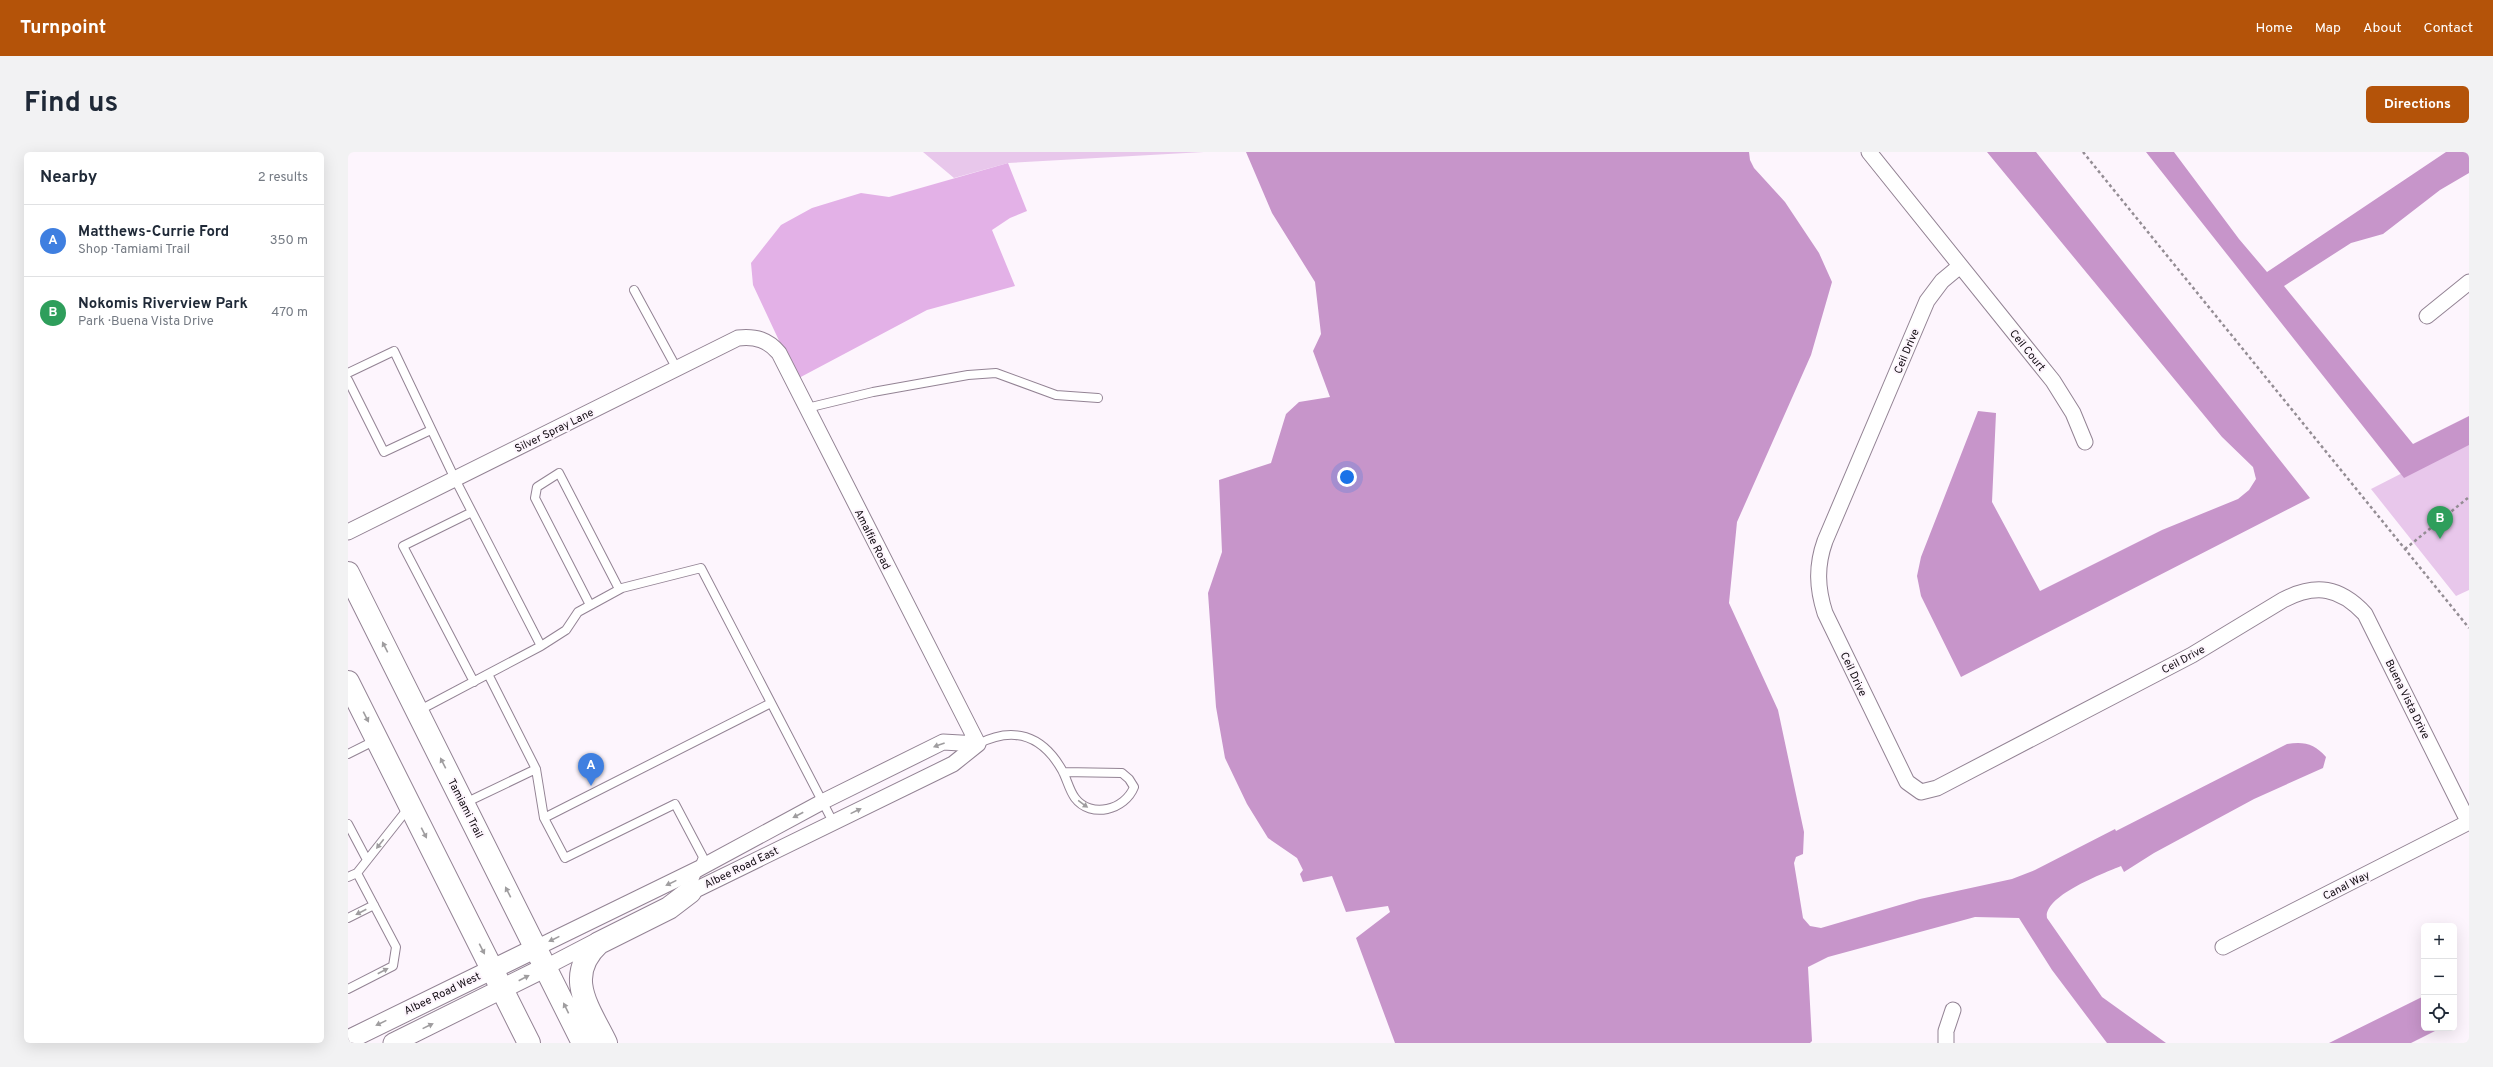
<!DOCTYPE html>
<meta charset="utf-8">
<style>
body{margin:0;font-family:Overpass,sans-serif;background:#f2f2f3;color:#1f2937}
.controls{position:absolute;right:12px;bottom:12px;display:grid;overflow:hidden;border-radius:6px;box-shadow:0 4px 16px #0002}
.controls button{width:36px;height:36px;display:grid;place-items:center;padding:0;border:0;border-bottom:1px solid #e0e1e3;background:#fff;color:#1f2937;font:20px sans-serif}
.you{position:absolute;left:999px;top:325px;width:14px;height:14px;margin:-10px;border:3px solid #fff;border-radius:50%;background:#1a73e8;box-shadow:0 0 0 6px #1a73e833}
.badge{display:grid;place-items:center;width:26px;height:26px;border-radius:50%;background:#b45309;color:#fff;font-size:13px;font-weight:700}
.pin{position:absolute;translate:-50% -33px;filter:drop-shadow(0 1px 2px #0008)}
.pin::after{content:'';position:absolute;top:21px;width:14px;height:12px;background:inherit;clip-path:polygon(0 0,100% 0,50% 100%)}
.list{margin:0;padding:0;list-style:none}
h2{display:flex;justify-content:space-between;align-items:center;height:52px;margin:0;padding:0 16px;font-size:17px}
h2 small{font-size:13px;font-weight:400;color:#747a83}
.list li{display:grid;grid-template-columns:26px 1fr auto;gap:12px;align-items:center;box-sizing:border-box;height:72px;padding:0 16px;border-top:1px solid #e0e1e3}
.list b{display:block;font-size:15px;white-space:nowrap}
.list p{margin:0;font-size:13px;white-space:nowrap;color:#747a83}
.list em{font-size:13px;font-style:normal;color:#747a83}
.icon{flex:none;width:22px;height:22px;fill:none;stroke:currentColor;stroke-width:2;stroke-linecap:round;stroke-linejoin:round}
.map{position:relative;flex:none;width:2121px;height:891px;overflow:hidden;border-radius:6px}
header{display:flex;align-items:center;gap:24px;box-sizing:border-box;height:56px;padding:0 20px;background:#b45309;color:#fff}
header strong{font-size:19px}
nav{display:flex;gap:22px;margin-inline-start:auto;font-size:14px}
.intro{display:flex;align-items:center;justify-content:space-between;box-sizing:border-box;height:96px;padding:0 24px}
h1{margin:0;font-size:28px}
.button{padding:10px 18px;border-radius:6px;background:#b45309;color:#fff;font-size:14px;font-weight:700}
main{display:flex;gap:24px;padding:0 24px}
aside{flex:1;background:#fff;border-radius:6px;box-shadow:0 4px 16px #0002}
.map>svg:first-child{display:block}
</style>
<header>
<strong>Turnpoint</strong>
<nav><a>Home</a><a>Map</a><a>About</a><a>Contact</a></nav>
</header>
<div class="intro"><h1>Find us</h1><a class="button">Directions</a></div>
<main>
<aside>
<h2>Nearby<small>2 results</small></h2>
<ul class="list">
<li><span class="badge" style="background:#3f7fe0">A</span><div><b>Matthews-Currie Ford</b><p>Shop · Tamiami Trail</p></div><em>350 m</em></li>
<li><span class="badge" style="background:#2e9e5b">B</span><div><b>Nokomis Riverview Park</b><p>Park · Buena Vista Drive</p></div><em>470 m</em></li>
</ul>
</aside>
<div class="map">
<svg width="2121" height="891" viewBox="0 0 2121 891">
<rect width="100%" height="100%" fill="#fdf5fd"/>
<path fill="#e8c7eb" d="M575,0H856L660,11L606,26Z
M2121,287V438L2108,444L2023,337Z"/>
<path fill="#e3b1e7" d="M660,11L679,59L662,66L644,78L667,134L579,158L449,227L405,133L403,111L433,73L464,56L513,41L541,45Z"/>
<path fill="#c795ca" d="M898,0H1401L1402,8L1406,16L1437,50L1471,101L1484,130L1463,203L1389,370L1381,451L1430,558L1456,680L1455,702L1448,705L1446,711L1455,766L1462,774L1473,776L1572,747L1664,727L1687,718L1767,677L1768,679L1939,592C1956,589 1967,592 1978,605L1975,616L1906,647L1806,701L1776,720L1773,714C1756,721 1695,744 1699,766L1754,845L1818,891H1759L1704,818L1671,766L1627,765L1480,805L1460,815L1464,889L1462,891H1047L1008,786L1042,760L1040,754L998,760L984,724L955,730L952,722L955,718L949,706L920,686L899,652L877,606L868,555L860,441L874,400L871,328L923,311L938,262L951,250L982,245L965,199L973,182L967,130L924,61Z
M1639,0H1688L1962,346L1613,525L1573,444L1569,424L1573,405L1630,259L1648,261L1644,350L1692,439L1814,378L1890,347L1901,338L1908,327L1905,315L1874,285Z
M1798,0H1826L1891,87L1919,120L2098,0H2121V21L2092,38L2035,82L2003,91L1936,134L2065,292L2121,264V293L2056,326Z
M2076,844V876H2093L2063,891H1981Z"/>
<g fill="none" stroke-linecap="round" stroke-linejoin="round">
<g stroke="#938394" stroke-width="10">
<path id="service" d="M286,138L329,217
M0,221L46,199L107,327L193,494L70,559
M0,228L36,300L83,278
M459,256L525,240L620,223L648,221L708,243L750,246
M124,360L55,394L126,530
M242,453L187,346L189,335L211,321L271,437
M193,494L218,478L230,460L274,436L353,416L485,670
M140,522L188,617L196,666L217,706L327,652L355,705L342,739
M630,592C665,574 694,583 714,618C719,627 721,638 727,646C743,667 777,658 786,635L781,627L774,621L715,620
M0,602L28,588
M117,651L188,617
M196,666L423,551
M0,672L19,708
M0,725L9,721L58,659L62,657
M0,766L26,753
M0,837L45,814L48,795L9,721"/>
</g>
<g stroke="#938394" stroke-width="17">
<path id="minor" d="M1521,0L1705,229L1725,261L1737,290
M1612,114L1594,129L1579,149L1477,389C1468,414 1469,436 1477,461L1559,630L1573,640L1589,636L1844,503L1935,448C1968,431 1992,435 2017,462L2121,671
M2079,164L2121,130
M0,380L390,186C408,184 420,188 431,201L630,592
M333,745L605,612L630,592
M1875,795L2121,670
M188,796L350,717L474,650L595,590L630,592
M198,815L248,789
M1598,891V879L1605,858"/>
</g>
<g stroke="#938394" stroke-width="21">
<path id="tertiary" d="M0,888L188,796
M45,891L198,815"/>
</g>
<g stroke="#938394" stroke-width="24">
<path id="primary" d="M0,421L235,891
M0,530L181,891
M258,891C241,856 215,824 251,791L321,756L342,740"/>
</g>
<path stroke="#948d94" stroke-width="2.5" stroke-dasharray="3 3" stroke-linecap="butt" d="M1735,0L2121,476
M2057,397L2121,345"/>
<use href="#service" stroke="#fff" stroke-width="8"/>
<use href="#minor" stroke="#fff" stroke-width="15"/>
<use href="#tertiary" stroke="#fff" stroke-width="19"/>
<use href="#primary" stroke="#fff" stroke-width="22"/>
</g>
<defs><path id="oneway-solid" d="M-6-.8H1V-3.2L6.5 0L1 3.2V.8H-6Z"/></defs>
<g fill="#9f9d9f">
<use href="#oneway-solid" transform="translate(37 495) rotate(-117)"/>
<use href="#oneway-solid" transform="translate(18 565) rotate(63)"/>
<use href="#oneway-solid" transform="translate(591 593) rotate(160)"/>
<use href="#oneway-solid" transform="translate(95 611) rotate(-117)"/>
<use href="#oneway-solid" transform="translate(735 652) rotate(36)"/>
<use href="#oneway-solid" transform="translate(508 659) rotate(-26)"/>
<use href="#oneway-solid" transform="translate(450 663) rotate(152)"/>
<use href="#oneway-solid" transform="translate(76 681) rotate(63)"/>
<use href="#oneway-solid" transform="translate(32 692) rotate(128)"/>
<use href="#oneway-solid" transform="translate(323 731) rotate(154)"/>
<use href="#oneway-solid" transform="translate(160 740) rotate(-117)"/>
<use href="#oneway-solid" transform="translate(13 760) rotate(153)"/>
<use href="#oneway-solid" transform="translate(206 787) rotate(154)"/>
<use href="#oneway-solid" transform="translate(134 797) rotate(63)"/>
<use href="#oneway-solid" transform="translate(35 819) rotate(-28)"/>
<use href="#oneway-solid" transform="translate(176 826) rotate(-27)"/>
<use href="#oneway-solid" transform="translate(218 856) rotate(-116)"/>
<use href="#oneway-solid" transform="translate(33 871) rotate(154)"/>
<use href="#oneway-solid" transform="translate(80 874) rotate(-26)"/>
</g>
<g text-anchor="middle" stroke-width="4" stroke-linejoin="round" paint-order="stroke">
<g font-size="11" fill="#100a10" stroke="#fdf5fd">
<text transform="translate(1680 198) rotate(51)" y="4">Ceil Court</text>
<text transform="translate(1558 199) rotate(-67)" y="4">Ceil Drive</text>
<text transform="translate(206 278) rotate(-26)" y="4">Silver Spray Lane</text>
<text transform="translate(525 387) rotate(63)" y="4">Amalfie Road</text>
<text transform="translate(1835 507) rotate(-28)" y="4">Ceil Drive</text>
<text transform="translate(1506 522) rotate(65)" y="4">Ceil Drive</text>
<text transform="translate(2060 547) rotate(64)" y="4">Buena Vista Drive</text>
<text transform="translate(118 656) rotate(63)" y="4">Tamiami Trail</text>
<text transform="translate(393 715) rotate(-26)" y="4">Albee Road East</text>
<text transform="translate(1998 733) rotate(-27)" y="4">Canal Way</text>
<text transform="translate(94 841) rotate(-26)" y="4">Albee Road West</text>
</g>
</g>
</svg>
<div class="controls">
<button>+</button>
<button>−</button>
<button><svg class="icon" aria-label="locate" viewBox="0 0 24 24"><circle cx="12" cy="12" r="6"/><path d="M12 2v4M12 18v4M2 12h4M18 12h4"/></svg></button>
</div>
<div class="you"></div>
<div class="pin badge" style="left:243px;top:634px;background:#3f7fe0">A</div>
<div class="pin badge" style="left:2092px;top:387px;background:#2e9e5b">B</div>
</div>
</main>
